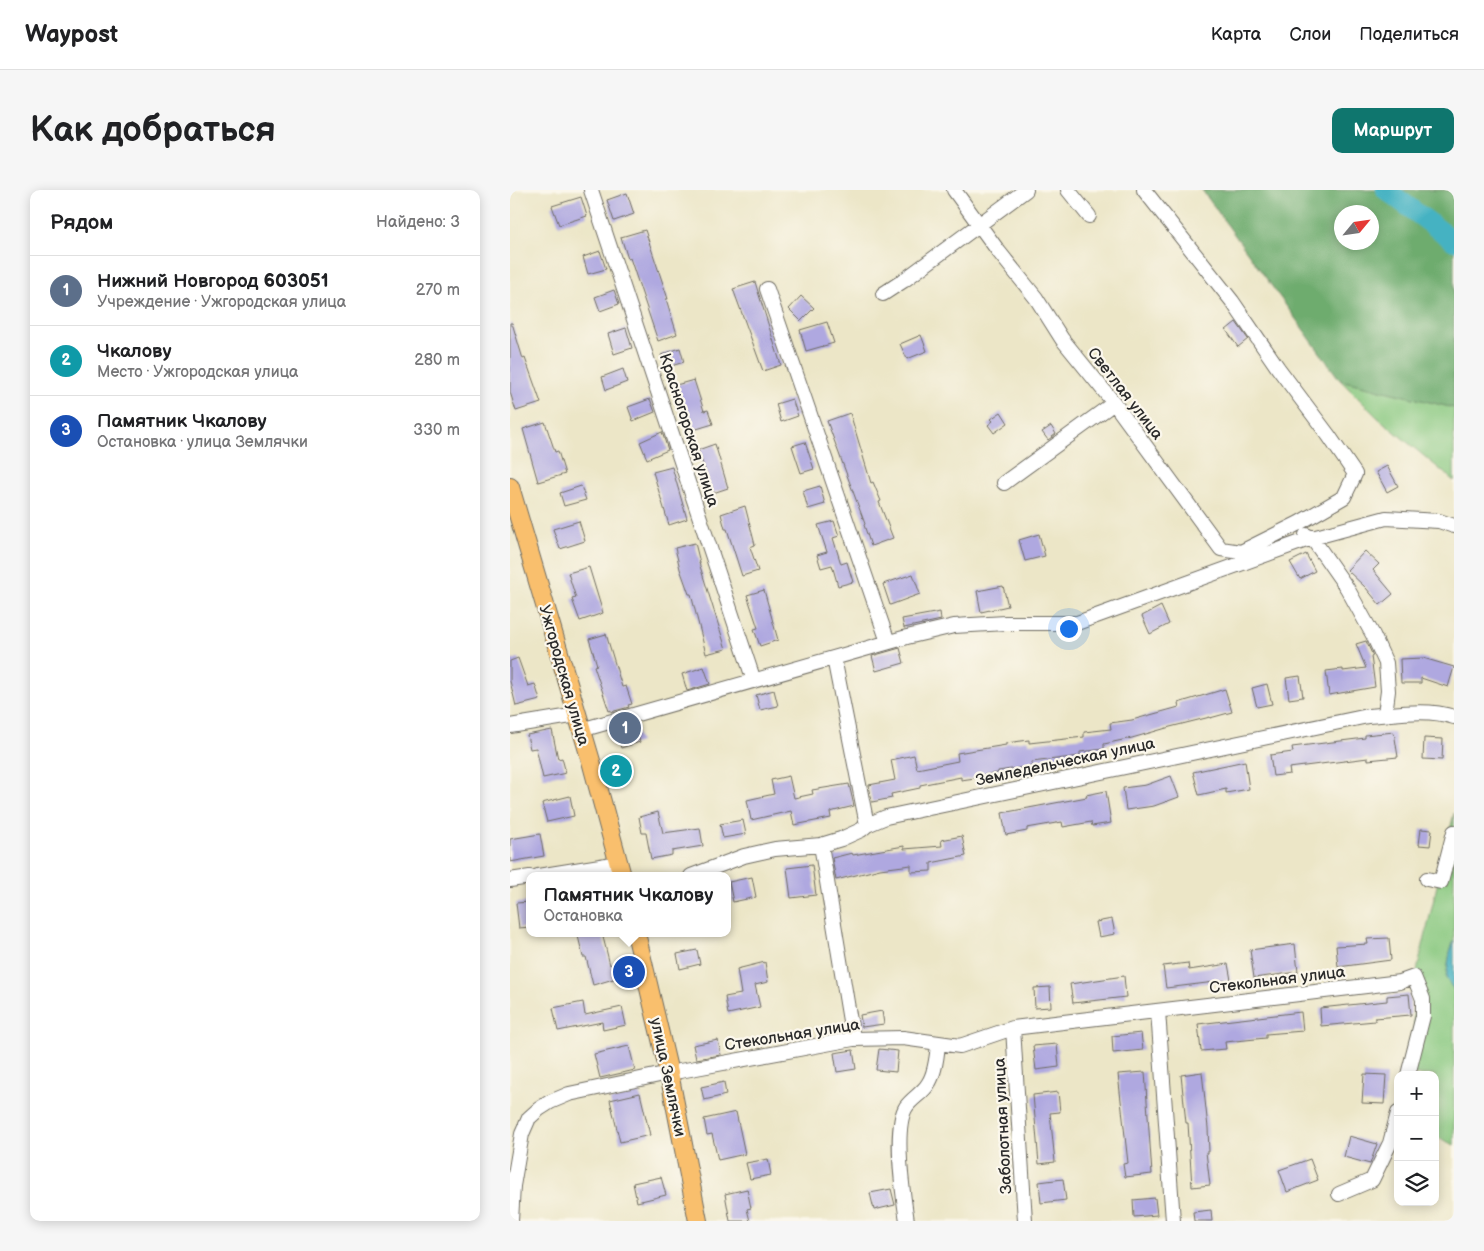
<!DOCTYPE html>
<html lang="ru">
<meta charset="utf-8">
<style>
body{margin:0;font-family:"Balsamiq Sans",sans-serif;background:#f6f6f6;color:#202124}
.controls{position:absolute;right:15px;bottom:15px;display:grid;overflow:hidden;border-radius:10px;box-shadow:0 2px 12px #0003}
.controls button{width:45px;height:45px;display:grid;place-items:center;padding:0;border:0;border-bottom:1px solid #e0e0e0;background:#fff;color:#202124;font:25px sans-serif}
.compass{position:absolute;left:824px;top:15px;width:45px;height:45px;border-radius:50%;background:#fff;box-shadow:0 2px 12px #0003;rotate:61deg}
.you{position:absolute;left:558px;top:438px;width:18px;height:18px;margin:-12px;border:4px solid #fff;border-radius:50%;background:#1a73e8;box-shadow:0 0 0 8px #1a73e833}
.badge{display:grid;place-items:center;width:32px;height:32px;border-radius:50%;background:#0f766e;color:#fff;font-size:16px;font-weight:700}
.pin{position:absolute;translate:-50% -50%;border:2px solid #fff;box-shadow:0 1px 5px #0006}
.popup{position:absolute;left:16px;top:682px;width:205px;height:65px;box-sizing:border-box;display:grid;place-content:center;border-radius:10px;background:#fff;filter:drop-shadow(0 1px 4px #0005);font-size:16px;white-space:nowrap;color:#757577}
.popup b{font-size:19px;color:#202124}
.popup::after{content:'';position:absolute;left:50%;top:100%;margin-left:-10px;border:10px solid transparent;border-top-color:#fff}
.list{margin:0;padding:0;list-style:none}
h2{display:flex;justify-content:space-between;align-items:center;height:65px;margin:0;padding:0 20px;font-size:21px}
h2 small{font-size:16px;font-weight:400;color:#757577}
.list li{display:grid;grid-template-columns:32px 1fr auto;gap:15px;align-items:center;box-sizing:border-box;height:70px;padding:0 20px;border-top:1px solid #e0e0e0}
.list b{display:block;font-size:19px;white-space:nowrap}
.list p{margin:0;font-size:16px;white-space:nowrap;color:#757577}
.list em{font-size:16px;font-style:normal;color:#757577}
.icon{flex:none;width:28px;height:28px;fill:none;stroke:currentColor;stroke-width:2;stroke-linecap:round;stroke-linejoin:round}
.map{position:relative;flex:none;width:944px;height:1031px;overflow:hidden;border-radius:10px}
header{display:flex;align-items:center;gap:30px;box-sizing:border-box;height:70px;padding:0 25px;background:#fff;border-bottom:1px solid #e0e0e0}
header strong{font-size:24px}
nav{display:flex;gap:28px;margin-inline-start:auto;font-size:18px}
.intro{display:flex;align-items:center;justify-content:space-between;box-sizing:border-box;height:120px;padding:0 30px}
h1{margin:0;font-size:35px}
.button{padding:12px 22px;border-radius:10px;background:#0f766e;color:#fff;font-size:18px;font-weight:700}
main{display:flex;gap:30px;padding:0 30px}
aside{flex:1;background:#fff;border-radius:10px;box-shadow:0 2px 12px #0003}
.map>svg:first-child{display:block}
</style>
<header>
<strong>Waypost</strong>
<nav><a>Карта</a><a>Слои</a><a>Поделиться</a></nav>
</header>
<div class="intro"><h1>Как добраться</h1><a class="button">Маршрут</a></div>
<main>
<aside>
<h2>Рядом<small>Найдено: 3</small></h2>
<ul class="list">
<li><span class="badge" style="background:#5c6f8a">1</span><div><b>Нижний Новгород 603051</b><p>Учреждение · Ужгородская улица</p></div><em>270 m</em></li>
<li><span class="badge" style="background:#0f9aa8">2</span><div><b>Чкалову</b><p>Место · Ужгородская улица</p></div><em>280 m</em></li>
<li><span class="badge" style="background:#1a4fb4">3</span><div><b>Памятник Чкалову</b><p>Остановка · улица Землячки</p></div><em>330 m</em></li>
</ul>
</aside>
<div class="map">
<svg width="944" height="1031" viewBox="0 0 944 1031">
<rect width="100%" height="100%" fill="#fbf7ec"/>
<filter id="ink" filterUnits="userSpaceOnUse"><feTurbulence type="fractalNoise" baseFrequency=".02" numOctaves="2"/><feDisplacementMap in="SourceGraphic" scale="10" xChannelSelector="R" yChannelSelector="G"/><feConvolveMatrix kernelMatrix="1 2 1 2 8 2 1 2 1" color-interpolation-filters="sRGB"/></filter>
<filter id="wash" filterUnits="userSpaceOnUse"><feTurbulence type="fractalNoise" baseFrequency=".0096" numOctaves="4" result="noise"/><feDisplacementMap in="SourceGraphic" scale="20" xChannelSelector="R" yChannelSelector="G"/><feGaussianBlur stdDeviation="1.12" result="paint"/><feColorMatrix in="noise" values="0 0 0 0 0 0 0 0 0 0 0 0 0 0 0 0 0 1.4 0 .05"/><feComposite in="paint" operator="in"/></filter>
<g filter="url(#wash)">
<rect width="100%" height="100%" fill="#ece6c7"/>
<path fill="#88c87f" stroke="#5a7a55" d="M830,190L944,218V291L867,227Z
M944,623V751L940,762L936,788L944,800V955L925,946V885H889L904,836L903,798Z"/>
<path fill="#6eac6e" stroke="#4c6c4c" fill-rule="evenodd" d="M692,0H944V218L830,190ZM832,22H862V52H832Z"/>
<path fill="#45b2c2" stroke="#386e76" d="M944,751V800L936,788L940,762Z"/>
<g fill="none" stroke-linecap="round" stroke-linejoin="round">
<path stroke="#45b2c2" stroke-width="20" d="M876,0L944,51"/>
</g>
<g id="blocks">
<path fill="#afa8e0" d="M117,3L124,24L104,31L97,10Z
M71,7L77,26L49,35L42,16Z
M135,40L158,109H156L167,144L148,151L120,68L118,69L111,47Z
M90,61L96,79L78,84L73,67Z
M245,92L271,175L253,181L223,99Z
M104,100L109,114L90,121L85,107Z
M291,106L304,118L291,131L279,119Z
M317,132L324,153L296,161L290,140Z
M726,132L738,149L728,157L716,140Z
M0,133H2L13,169L15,168L31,213L6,221L0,202Z
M116,138L122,158L104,164L98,144Z
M411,145L417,161L397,169L390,154Z
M170,158L174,172L155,178L151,165Z
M113,179L117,192L96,200L92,187Z
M184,190L194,221L198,220L203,234L180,241L166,195Z
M140,209L145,222L123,231L118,217Z
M282,209L288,226L271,232L266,214Z
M491,222L498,233L484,243L478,235L483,231L481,229Z
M340,223L361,293L363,292L371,311L369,312L383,348L361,356L354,335L355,334L317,231Z
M35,232L45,262L48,261L55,284L28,292L13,239Z
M541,236L546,244L538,250L532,242Z
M152,242L158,260L137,269L130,252Z
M295,252L304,279L291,283L282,256Z
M205,254L218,298L203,303L188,260Z
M877,276L888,296L877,302L866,282Z
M162,277L177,329L159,335L143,282Z
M71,296L76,310L54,316L50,303Z
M310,296L315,314L298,319L293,301Z
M235,316L245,355L240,357L248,381L232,386L217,339H215L211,324Z
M69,331L75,351L50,359L43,339Z
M324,331L329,346L323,348L331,374L337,372L343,392L328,396L322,375L311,378L307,365L317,362L308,335Z
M529,344L535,366L515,371L509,350Z
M185,353L190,373H189L216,459L196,464L181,404H179L170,379L165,358Z
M855,361L869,374L863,380L883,404L870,415L856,398L837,380Z
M796,364L805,381L790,389L780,372Z
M79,377L93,423L70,431L62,409L66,408L58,383Z
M403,384L410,404L380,415L373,394Z
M493,396L498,416L471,422L467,401Z
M254,400L268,450L250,456L244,439L248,438L237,405Z
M651,416L659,434L640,444L632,426Z
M430,422L431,430L394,438L392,429Z
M96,444L112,497L116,496L122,514L118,515L119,517L101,522V520L99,521L84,476L87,475L79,449Z
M856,451L863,466H861L865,497L819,505L816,481L833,479V481L856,478L846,454Z
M390,458L394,473L366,481L362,466Z
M8,468L18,496L25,494L30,510L6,516L0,491V471Z
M913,468L944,477L938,497L911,488V493H891L890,469Z
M194,477L200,494L177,501L172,484Z
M790,486L793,507L779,509L776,488Z
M757,494L762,514L747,517L742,498Z
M715,499L722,522L700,528V527L660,537L622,548L594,554V559L570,562V566L522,572V576L488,581V583L464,586L465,588L451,590V587L410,595V598L381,604L382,608L362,612L359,595L385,590L381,570L404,565L407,579L448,571L447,563L496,555V553L519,550V553L574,547V542L601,539L600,533L622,530L669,517L668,513Z
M264,500L268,516L250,520L246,505Z
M124,534L130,552L111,558L105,539Z
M42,540L48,569L52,568L56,583L33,588L26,558L20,559L17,545Z
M884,542L888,567L858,570V568L779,578L780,584L763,586L760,565L783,562L782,557L855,548V545Z
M914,548L933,549L932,570L913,569Z
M735,571L739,599L716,603V599L689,605L683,582Z
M279,586L284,608L303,604L302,600L339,594L344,616L320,622L321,628L284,635L281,621L241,630L237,610L264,604L261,590Z
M661,586L669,607L644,616L616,620L613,598L636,595Z
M596,601L601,633L582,636L581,632L553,637L552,632L517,638V641L496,645L492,623L577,607L576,605Z
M60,606L64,626L37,632L32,613Z
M148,622L153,643L190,638L193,656L162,661V665L141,669L136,643H132L129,627Z
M233,630L236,644L213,648L210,634Z
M911,639L922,640L920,656L909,655Z
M30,644L34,666L0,672V649Z
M452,646L456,666L421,673V681L401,682V675L370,679L326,690L322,668L342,663L343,665L394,656V659L432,656L431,650Z
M302,675L306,705L281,708L277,678Z
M242,687L246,707L223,712L219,692Z
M20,712V737L9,738L6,713Z
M602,729L605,744L589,747L586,732Z
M80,743H92L100,775L103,774L107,788L83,795L76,767H73L68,746Z
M879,748L881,770L828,777L826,756L858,754L857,749Z
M785,754L788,782L744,788L740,760Z
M187,760L190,774L170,779L167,764Z
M255,772L258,792L245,795L250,817L218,824L215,807L231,804L227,779Z
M678,773L679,780L718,774L721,790L656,798L653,776Z
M614,786L616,807L563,813L560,794Z
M540,797L541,817L525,818L524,798Z
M899,804L901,825L865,828V831L811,836L810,818L877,811V806Z
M73,812L75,825L112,817L116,835L93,840L92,832L48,841L43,818Z
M372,821L374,834L352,837L350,825Z
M791,822L793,841L756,844V848L715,852L716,859L691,861L688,834Z
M631,843L633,860L603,863L602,846Z
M208,850L211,865L186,869L183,855Z
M547,854L549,877L526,880L523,856Z
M119,856L125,880L90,888L84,864Z
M369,859L388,861L386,882L366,880Z
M343,860L346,879L327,882L324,863Z
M635,882L642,984L615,987L613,974L618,973L608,884Z
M692,882L698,938L699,962H696L700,995L682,997L678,933H676L671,885Z
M854,884L876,885L874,914L852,913Z
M214,892L216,905L194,910L191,897Z
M548,902L550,922L540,923L545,972L529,974L523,905Z
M130,903L140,945L110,952L100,910Z
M226,922L235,964L208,970L202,944L197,945L194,929Z
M839,946L867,954L860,974L834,967Z
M258,969L261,985L240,989L236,973Z
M800,969L808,990L777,1002L769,980Z
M151,987L156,1005L127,1012L123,993Z
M553,989L556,1010L531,1013L529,992Z
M237,999L241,1018L237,1019L240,1031H220L215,1004Z
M381,999L385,1015L364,1020L360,1003Z
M645,1008L647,1025L624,1027L623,1010Z
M701,1020L702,1031H684L683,1022Z"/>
</g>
</g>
<g filter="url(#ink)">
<use href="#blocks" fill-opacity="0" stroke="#6f6c62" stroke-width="1"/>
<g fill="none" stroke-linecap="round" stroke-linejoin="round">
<g stroke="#6f6c62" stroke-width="16">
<path id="minor" d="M81,0L244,491
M444,0L489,62L526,108L552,149L604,213L711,359L731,362L789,333L834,307L845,284L819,246L768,178L722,111L634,0
M558,0L579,26
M257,99L378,452
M373,104L393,91L516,0
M494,293L604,213
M796,345L802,348L837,398L863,445L876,473L878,501L875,524
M324,468L357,635
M0,536L67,525
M71,540L397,447L444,436L496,433H567L802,348L876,328L929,331L944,336
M311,655L343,849
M28,686L109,673
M181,686L234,666L265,659L311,655L331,649L351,640L357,635L376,627L858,526C886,524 917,518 944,527
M917,689L931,692L944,642
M0,690L20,687
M648,821L663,1031
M503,838L515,1031
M829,1004L862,990L880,953L888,923
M1,1031L3,996L12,944L19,928L29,919L40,912L59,904L159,883L343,849L393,848L450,856L503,838L890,792L904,787L913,809V826L898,885
M397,1031C393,1005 383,938 396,917C402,908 413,903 418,894C425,884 427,866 428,854"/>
</g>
<g stroke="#6f6c62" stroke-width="20">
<path id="major" d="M0,297L81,571L112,686
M126,743L159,883L188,1031"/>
</g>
<use href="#minor" stroke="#fff" stroke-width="14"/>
<use href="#major" stroke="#f9bf6d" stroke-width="18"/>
</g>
</g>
<g text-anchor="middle" stroke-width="4.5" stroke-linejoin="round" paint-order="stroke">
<g font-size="16" fill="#2b2b2b" stroke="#fbf7ec">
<text transform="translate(616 203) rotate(52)" y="6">Светлая улица</text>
<text transform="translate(180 240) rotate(72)" y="6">Красногорская улица</text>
<text transform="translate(55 485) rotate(74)" y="6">Ужгородская улица</text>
<text transform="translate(555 571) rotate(-12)" y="6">Земледельческая улица</text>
<text transform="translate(767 789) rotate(-7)" y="6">Стекольная улица</text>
<text transform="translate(282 844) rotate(-9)" y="6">Стекольная улица</text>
<text transform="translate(159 887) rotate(78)" y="6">улица Землячки</text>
<text transform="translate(492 936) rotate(-93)" y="6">Заболотная улица</text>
</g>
</g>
</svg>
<div class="controls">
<button>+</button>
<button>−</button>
<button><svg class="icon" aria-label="layers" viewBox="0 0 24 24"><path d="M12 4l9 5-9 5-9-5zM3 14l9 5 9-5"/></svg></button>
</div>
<svg class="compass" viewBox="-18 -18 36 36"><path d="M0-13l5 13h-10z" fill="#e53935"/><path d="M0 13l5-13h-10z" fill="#757577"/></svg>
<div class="you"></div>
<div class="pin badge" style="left:115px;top:538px;background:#5c6f8a">1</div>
<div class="pin badge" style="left:106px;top:581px;background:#0f9aa8">2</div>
<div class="pin badge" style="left:119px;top:782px;background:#1a4fb4">3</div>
<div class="popup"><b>Памятник Чкалову</b>Остановка</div>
</div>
</main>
